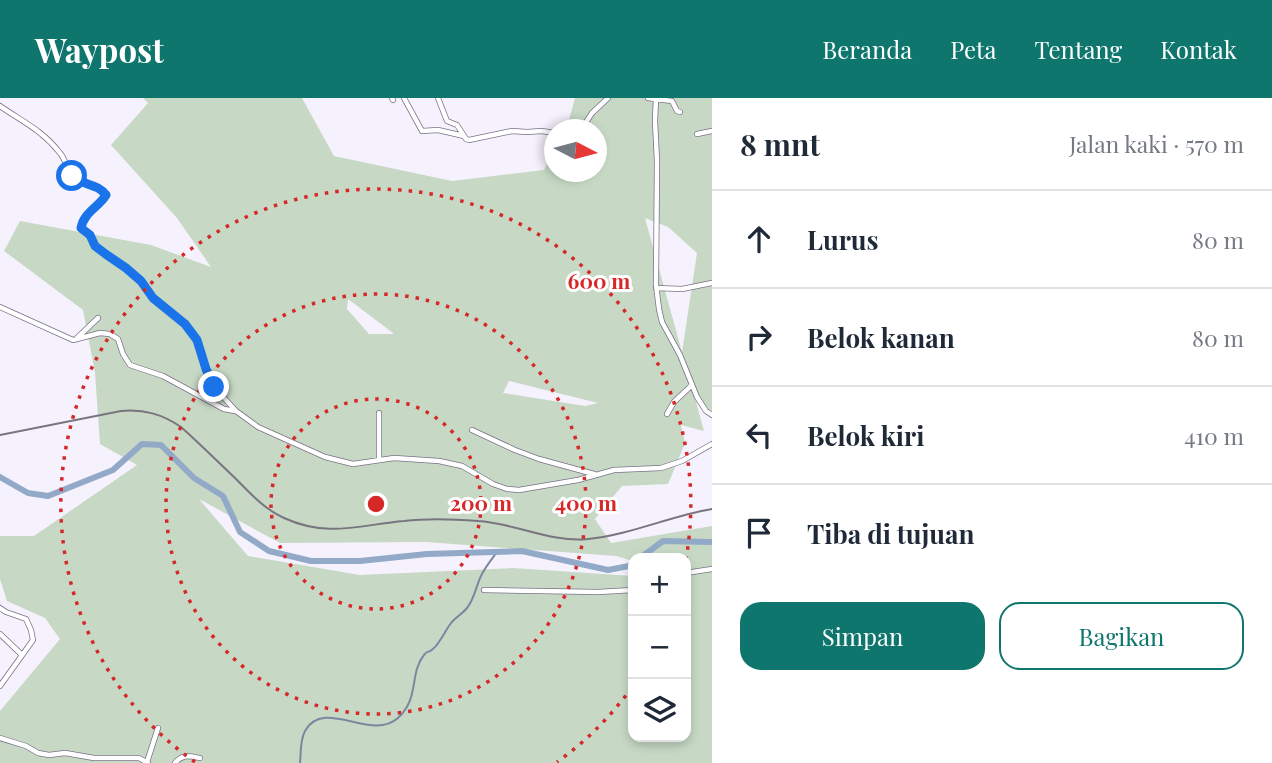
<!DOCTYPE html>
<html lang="id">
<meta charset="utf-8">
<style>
body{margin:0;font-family:"Playfair Display",serif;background:#f6f6f7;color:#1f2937}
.controls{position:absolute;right:21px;bottom:21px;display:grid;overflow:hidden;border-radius:14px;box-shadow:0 4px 10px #0003}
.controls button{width:63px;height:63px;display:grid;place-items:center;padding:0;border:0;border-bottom:2px solid #e0e1e3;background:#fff;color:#1f2937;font:35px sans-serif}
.compass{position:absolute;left:544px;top:21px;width:63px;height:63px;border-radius:50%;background:#fff;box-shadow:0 4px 10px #0003;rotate:96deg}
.stop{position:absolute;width:21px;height:21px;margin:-16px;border:5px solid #1a73e8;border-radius:50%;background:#fff}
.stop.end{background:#1a73e8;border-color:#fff;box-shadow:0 2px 7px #0008}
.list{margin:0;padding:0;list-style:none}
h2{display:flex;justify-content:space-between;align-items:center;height:91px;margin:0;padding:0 28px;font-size:30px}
h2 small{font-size:23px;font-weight:400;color:#747a83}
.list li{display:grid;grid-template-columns:46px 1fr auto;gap:21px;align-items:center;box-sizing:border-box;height:98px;padding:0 28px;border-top:2px solid #e0e1e3}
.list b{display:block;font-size:26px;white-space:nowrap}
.list em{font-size:23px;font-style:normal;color:#747a83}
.actions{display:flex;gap:14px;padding:21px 28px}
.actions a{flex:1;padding:16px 0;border:2px solid #0f766e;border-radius:21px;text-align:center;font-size:24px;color:#0f766e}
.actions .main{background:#0f766e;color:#fff}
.icon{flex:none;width:38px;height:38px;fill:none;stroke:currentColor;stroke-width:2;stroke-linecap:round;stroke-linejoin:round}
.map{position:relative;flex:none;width:712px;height:665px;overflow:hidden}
header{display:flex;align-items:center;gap:42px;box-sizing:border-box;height:98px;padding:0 35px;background:#0f766e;color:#fff}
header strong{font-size:33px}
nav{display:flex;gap:38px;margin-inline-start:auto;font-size:24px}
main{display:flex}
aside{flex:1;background:#fff}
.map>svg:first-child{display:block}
</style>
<header>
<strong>Waypost</strong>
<nav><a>Beranda</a><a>Peta</a><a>Tentang</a><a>Kontak</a></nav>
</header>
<main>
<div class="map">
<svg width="712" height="665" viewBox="0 0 712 665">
<rect width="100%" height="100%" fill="#f6f2fd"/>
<path fill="#c7d9c5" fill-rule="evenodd" d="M143,0H302L334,58L452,83L544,72L554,51V74H596V32L564,31L569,22L575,0H712V313L696,304L704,333L681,327L685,345L668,386L622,388L595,421L611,445L712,428V665H0V613L60,541L45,520L7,503L0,481V438H34L137,367L100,346L95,275L83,212L4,153L20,123L151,147L211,169L177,120L111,47L148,5ZM645,120L668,129L697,155L682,254ZM348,201L393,235V236H369L347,211ZM509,283L598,305L585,308L503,295ZM199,401L280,445L426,444L616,458L633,463V460H686V639H633V478L513,470L360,477L248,458Z"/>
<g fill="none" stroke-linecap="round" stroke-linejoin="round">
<path stroke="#7988a0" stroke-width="2" d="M300,665C301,655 300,642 305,633C324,599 371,644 398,620C420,600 409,575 424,557C430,550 426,557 433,551C440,545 445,533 451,525C456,519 462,516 467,510C475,500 476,487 482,476C486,468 492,461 497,454"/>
<path stroke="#92a9c8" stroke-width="6" d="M0,379L28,395L48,398L113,372L142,346L161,347L194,380L223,398L240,434L269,453L311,463H360L427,456L522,453L608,472L629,468L633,465
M640,460L663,443L712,444"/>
<g stroke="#797088" stroke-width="6">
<path id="minor" d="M392,0L393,2
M404,0L422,33L438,32L464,38
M438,0L447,23L457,27L466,41L469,42L512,33L527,34L542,33L554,35
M648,0L672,3L677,13L680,14
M656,0L655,23L657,63L656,187L659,211L662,224L680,257L697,299L706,313L712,317
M0,8C23,24 42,32 60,55C66,62 67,73 74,79C83,89 98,86 106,97L105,100L86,118L81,129L90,137L97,149L127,171L140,183L153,200L181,223L190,232L197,242L206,271L214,289L236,313L258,329L325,359L353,366L394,360L439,363L462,368L493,386L507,391L519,392L578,382L614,372L661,370L682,363L712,346
M581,32L592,15L608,0
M697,36L712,33
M656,190L682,191L712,185
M0,209L73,242L100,235L110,236L118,241L123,256L130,267L163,278L224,311L235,313
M77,240L98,220
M379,315V362
M667,316L674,304L692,287
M472,332L515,352L539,361L594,376
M686,475L712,471
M484,492L598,494L633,492
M0,510L6,514L26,521L31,532L33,542L0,588
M0,536L22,557
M0,640L26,648L38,655L49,657L65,655L94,660H139L148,665
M147,664L158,630
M175,665C182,656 189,658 200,660"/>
</g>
<use href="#minor" stroke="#fff" stroke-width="4.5"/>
<path stroke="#79757f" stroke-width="2" d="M0,337L121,313C144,311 162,316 181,329C199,345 217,363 235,380C250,395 264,411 284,420C328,440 359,427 404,423C428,420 454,421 478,423C515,425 551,445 588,441C630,437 670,418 712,411"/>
</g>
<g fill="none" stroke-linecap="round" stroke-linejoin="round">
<path stroke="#1a73e8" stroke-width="9" d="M72,78C84,88 97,85 106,97C99,109 84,114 81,130L90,137L95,148L107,157L126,170L141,183L153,200L185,226L197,242L206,271L214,289"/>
</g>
<g fill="none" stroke="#d62828" stroke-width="3.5" stroke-dasharray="3.5 7">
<circle cx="376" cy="406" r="105"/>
<circle cx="376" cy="406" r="210"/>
<path d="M632 589A315 315 0 0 1 557 664M195 664A315 315 0 1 1 686 461"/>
</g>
<circle cx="376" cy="406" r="10" fill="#d62828" stroke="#fff" stroke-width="3.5"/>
<g font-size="21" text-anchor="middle" font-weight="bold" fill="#d62828" stroke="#fff" stroke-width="6" stroke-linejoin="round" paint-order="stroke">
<text x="599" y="191">600 m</text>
<text x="481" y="413">200 m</text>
<text x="586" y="413">400 m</text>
</g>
</svg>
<div class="controls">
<button>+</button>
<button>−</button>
<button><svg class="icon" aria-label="layers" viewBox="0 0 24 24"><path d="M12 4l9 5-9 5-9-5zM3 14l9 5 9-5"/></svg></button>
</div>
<svg class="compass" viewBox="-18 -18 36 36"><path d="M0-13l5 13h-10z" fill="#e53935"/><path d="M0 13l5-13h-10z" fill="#747a83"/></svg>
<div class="stop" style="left:72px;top:78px"></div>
<div class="stop end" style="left:214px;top:289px"></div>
</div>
<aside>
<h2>8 mnt<small>Jalan kaki · 570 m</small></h2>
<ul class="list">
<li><svg class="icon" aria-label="ahead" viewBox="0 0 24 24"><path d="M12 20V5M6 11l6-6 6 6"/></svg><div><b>Lurus</b></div><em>80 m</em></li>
<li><svg class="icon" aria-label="right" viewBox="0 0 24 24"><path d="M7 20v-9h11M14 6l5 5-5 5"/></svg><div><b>Belok kanan</b></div><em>80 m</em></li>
<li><svg class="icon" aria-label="left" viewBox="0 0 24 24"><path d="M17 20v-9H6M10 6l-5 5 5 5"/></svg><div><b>Belok kiri</b></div><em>410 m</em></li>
<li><svg class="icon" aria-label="arrive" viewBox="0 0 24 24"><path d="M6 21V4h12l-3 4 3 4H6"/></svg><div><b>Tiba di tujuan</b></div></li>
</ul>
<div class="actions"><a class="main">Simpan</a><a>Bagikan</a></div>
</aside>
</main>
